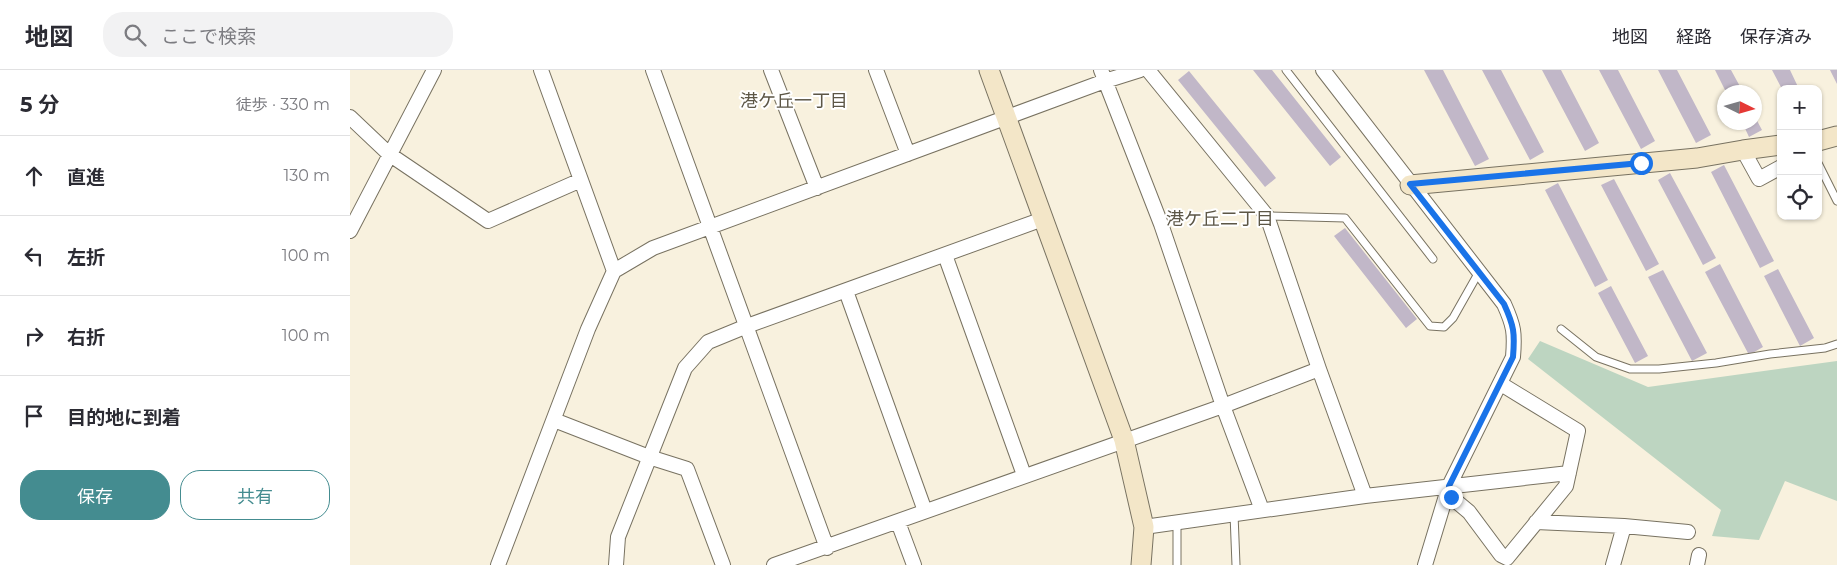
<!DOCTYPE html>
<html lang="ja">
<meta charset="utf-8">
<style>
body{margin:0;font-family:Montserrat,"Noto Sans JP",sans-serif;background:#f2f2f3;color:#2b2b33}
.controls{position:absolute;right:15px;top:15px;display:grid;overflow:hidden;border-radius:10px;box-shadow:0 1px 4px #0004}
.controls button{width:45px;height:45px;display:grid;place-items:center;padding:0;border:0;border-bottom:1px solid #e1e1e2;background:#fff;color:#2b2b33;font:25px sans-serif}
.compass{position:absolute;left:1367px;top:15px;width:45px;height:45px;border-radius:50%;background:#fff;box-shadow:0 1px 4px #0004;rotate:95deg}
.stop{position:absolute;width:15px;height:15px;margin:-11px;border:4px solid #1a73e8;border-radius:50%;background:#fff}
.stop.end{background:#1a73e8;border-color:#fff;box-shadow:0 1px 5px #0008}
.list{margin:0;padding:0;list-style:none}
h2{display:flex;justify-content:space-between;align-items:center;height:65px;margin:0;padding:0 20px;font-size:21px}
h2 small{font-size:16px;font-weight:400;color:#7c7c81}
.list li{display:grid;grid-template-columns:32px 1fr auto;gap:15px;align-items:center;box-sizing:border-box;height:80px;padding:0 20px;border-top:1px solid #e1e1e2}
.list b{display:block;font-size:19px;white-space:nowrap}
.list em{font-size:16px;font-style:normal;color:#7c7c81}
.actions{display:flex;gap:10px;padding:15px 20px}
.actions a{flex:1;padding:11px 0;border:1px solid #448c90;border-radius:20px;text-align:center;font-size:18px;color:#448c90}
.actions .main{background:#448c90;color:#fff}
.icon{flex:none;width:28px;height:28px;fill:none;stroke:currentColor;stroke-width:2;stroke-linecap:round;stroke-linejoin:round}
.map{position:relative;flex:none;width:1487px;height:495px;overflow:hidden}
header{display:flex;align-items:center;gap:30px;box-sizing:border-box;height:70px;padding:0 25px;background:#fff;border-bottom:1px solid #e1e1e2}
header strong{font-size:24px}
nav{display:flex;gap:28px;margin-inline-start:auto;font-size:18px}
.search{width:350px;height:45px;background:#f2f2f3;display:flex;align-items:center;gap:12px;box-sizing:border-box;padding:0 18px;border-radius:20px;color:#7c7c81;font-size:19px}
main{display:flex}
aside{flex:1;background:#fff}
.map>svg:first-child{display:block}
</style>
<header>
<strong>地図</strong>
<div class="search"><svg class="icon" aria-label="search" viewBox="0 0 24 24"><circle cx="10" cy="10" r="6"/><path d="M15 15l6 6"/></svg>ここで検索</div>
<nav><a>地図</a><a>経路</a><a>保存済み</a></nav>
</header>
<main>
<aside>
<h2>5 分<small>徒歩 · 330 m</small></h2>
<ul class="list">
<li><svg class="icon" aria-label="ahead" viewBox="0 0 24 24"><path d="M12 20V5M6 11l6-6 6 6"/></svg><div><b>直進</b></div><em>130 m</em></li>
<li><svg class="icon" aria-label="left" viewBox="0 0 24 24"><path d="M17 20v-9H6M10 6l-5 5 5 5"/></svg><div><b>左折</b></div><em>100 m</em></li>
<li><svg class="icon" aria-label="right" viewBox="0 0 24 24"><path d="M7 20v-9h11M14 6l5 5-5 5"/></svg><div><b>右折</b></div><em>100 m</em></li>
<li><svg class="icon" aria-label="arrive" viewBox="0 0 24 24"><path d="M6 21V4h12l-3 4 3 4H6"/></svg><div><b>目的地に到着</b></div></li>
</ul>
<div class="actions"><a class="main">保存</a><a>共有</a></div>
</aside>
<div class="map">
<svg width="1487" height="495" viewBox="0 0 1487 495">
<rect width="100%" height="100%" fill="#f8f1de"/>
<path fill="#bdd5c1" d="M1190,271L1298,317L1487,291V431L1435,411L1409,470L1362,466L1371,440L1178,289Z"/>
<path fill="#c1b7c8" d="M903,0H922L991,87L980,96Z
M1074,0H1093L1139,89L1125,96Z
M1132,0H1151L1194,82L1180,90Z
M1192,0H1211L1249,73L1235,81Z
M1249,0H1268L1305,71L1291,79Z
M1308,0H1327L1361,65L1346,73Z
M1365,0H1381L1393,22H1376Z
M1422,0H1440L1449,19H1432Z
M1480,0H1487V14Z
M839,1L926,108L915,117L828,10Z
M1404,45L1412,60L1399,67L1392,52H1404Z
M1374,95L1424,191L1410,198L1361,102Z
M1320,103L1366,188L1353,195L1308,110Z
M1264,109L1309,194L1296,201L1251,115Z
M1208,113L1258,210L1245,217L1195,120Z
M995,158L1067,249L1056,258L984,166Z
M1370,194L1413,277L1399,285L1355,202Z
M1428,199L1464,268L1450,276L1414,206Z
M1313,200L1357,283L1342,291L1298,207Z
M1261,216L1298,286L1285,293L1248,223Z"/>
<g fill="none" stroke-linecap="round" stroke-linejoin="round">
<g stroke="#787261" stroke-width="9">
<path id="lane" d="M936,0L1083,189
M1468,93L1487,131
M917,146L995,148L1080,256L1094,257L1103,248L1129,202
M1211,259L1246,287L1280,299H1309L1366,293L1420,284L1475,278L1487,274
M884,444L886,495
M827,453V495"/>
</g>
<g stroke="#787261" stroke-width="16">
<path id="street" d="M191,0L264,201
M303,0L477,478
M421,0L467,118
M526,0L558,84
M751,0L811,154L873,336L912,440
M798,0L917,146L969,299L1015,426
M973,0L1154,234C1164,256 1165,263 1163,287L1099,416L1075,495
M0,47L39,84L138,151L231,110
M1393,80L1409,109L1431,97
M0,161L84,0
M595,185L674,405
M496,221L575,441
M204,350L299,387L337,399L373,495
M1099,416L1101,427L1119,442L1151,485L1157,488L1216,416L1228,361L1151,314
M548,452L564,495
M1186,452L1274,456L1338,462
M794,457L1015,426L1219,403
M148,495L238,259L264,201L303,178L755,11L790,0
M266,495L268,467L335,298L358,272L397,256L693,149
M424,495L873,336L969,299
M1263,495L1274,456
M1347,495L1349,485"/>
</g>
<g stroke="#787261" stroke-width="21">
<path id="secondary" d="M639,0L774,370L794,457L791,495
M1468,71L1487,66
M1060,115L1347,88L1393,80L1431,75"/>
</g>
<use href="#lane" stroke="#fff" stroke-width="7"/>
<use href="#street" stroke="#fff" stroke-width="14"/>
<use href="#secondary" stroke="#f3e6c8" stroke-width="19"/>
</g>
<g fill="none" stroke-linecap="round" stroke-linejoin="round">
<path stroke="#1a73e8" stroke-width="6" d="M1101,427L1099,416L1163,287C1165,263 1164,256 1154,234L1060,114L1291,93"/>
</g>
<g text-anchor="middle" stroke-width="4" stroke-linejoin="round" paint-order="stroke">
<g font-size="18" fill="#5c5646" stroke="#fff">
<text x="444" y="37">港ケ丘一丁目</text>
<text x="870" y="155">港ケ丘二丁目</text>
</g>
</g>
</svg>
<div class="controls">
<button>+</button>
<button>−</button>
<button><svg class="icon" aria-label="locate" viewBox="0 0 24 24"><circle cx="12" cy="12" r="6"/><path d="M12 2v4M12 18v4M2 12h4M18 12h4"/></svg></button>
</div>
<svg class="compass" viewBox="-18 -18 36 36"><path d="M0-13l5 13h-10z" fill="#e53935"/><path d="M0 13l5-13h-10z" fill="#7c7c81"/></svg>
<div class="stop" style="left:1291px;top:93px"></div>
<div class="stop end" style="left:1101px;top:427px"></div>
</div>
</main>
